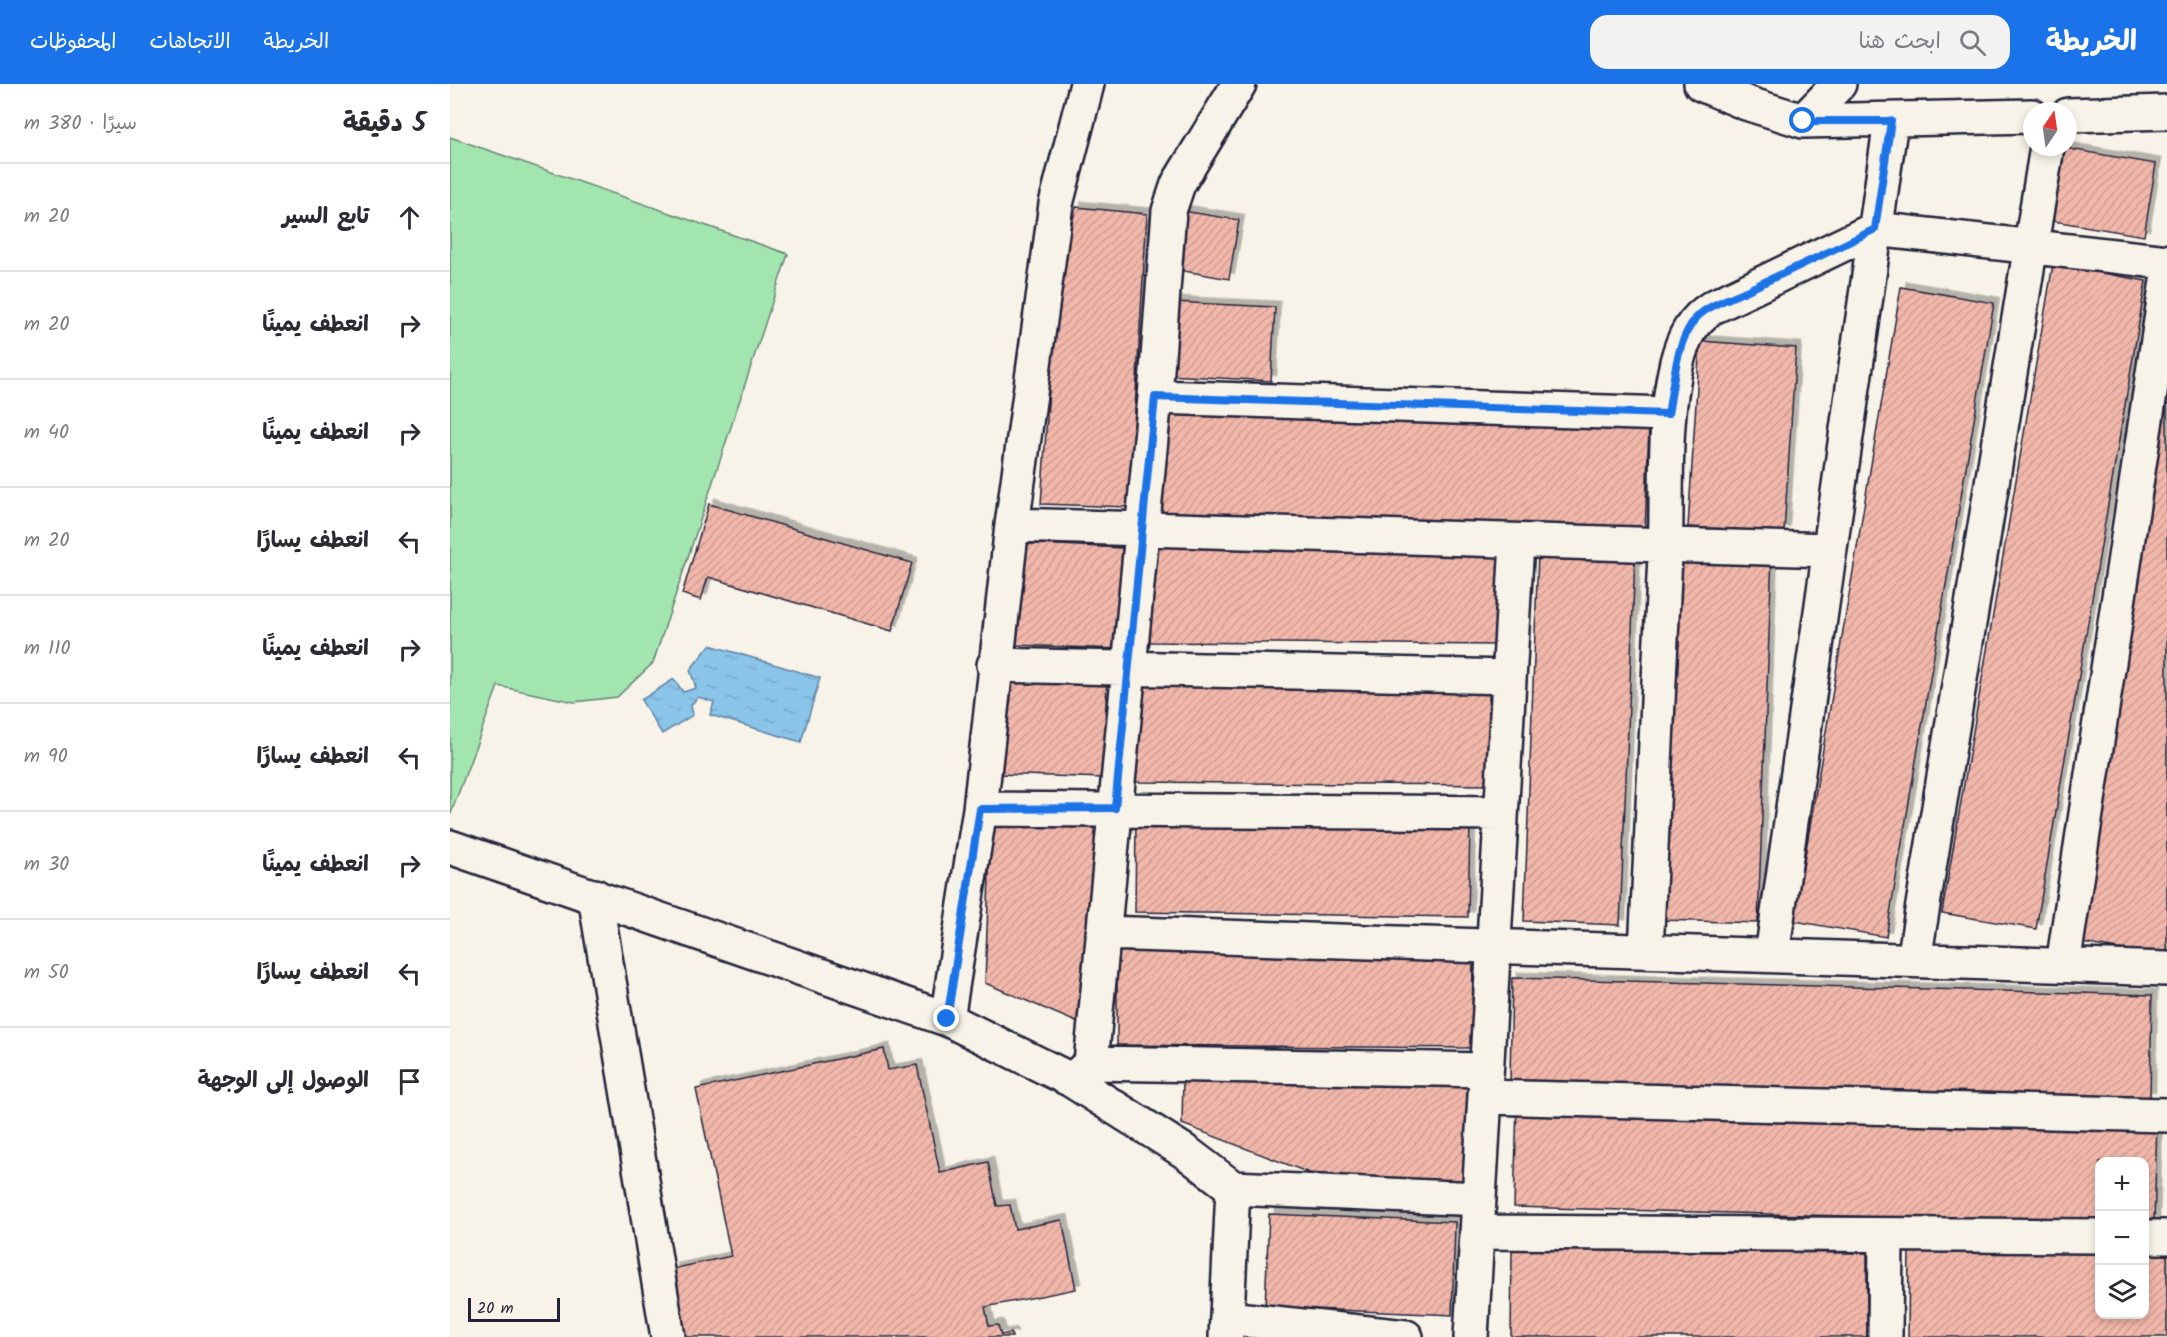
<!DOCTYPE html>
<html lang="ar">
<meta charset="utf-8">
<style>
body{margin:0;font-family:Kalam,"Playpen Sans Arabic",sans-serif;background:#f2f2f3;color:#2b2b33;direction:rtl}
.controls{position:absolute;right:18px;bottom:18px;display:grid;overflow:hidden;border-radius:12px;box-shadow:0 3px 9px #0003}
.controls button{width:54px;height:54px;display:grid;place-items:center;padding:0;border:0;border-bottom:2px solid #e1e1e2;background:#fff;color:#2b2b33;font:30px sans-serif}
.compass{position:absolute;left:1573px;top:18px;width:54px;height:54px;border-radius:50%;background:#fff;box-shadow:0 3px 9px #0003;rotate:13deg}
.scale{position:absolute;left:18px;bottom:15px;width:92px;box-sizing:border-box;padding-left:6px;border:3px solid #22223b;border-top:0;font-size:16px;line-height:21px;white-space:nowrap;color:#22223b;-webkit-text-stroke:4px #f7f3e8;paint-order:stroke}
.stop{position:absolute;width:18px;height:18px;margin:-14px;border:4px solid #1a73e8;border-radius:50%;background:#fff}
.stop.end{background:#1a73e8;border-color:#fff;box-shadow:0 2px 6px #0008}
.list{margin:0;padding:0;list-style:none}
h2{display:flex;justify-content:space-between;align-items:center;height:78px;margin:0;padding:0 24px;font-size:26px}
h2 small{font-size:20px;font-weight:400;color:#7c7c81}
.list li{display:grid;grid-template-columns:39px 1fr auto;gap:18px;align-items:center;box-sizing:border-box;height:108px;padding:0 24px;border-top:2px solid #e1e1e2}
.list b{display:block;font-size:22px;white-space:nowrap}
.list em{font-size:20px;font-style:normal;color:#7c7c81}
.icon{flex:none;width:33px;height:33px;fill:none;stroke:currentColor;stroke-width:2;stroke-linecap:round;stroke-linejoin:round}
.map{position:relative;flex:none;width:1717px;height:1253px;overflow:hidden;direction:ltr}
header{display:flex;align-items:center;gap:36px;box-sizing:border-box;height:84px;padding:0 30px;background:#1a73e8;color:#fff}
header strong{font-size:28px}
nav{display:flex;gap:33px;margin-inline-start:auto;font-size:21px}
.search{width:420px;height:54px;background:#f2f2f3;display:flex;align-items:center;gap:15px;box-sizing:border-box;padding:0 21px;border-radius:18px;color:#7c7c81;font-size:22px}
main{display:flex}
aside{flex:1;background:#fff}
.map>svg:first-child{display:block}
</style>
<header>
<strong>الخريطة</strong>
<div class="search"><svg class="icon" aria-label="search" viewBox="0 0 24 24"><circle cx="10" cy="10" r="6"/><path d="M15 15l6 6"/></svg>ابحث هنا</div>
<nav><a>الخريطة</a><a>الاتجاهات</a><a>المحفوظات</a></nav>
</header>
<main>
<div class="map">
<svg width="1717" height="1253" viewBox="0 0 1717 1253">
<defs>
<pattern id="water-ripples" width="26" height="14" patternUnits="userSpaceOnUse" patternTransform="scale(1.5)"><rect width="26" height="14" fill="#8ac4e9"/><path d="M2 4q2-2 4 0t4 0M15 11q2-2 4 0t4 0" fill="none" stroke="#77a8c9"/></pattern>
<pattern id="building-hatch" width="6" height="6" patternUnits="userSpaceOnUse" patternTransform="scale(1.5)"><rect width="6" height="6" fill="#f1b7aa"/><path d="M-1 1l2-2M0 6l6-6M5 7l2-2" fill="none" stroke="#ce9d93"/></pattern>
<filter id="shadow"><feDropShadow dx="5.5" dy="-5.5" stdDeviation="0" flood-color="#0004"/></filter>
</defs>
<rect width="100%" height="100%" fill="#f7f3e8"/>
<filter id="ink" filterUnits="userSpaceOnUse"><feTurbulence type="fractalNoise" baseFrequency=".0167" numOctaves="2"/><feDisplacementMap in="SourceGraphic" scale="12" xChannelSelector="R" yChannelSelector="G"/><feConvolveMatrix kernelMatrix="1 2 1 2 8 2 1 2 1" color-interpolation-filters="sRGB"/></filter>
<g filter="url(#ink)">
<path fill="#a3e5af" stroke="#628475" stroke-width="1.5" d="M0,53L338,170L203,579L167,613L124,618L48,602L0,732Z"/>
<path fill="url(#water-ripples)" stroke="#6083a3" stroke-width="1.5" d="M260,561L370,594L351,658L260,631L264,618L248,613L241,621L243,631L212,650L191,616L224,595L233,608L246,604L240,586Z"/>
<path fill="url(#building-hatch)" stroke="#22223b" stroke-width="1.5" filter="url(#shadow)" d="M1609,63L1706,80L1694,152L1597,136Z
M626,123L697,130L679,423L591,420L606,205Z
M733,127L789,136L779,195L723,185Z
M1603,180L1696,197L1586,845L1492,829Z
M1451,203L1544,219L1436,853L1344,837Z
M723,218L825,223L821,297L718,291Z
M1250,257L1346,264L1334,448L1238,443Z
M1717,288V873L1625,858Z
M715,323L1199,342L1195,448L711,429Z
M259,420L462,479L442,547L258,493L251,516L232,510Z
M568,459L672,464L669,565L564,561Z
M701,461L1056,464V561L700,558Z
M1226,468L1322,472L1308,839L1211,836Z
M1088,470L1185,474L1170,841L1074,837Z
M552,588L657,593L653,694L548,690Z
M683,601L1039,604V701L683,698Z
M686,736L1020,741L1018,833L685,828Z
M541,739L646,743L633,941L535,899Z
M667,864L1023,867L1022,964L667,961Z
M1062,894L1702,911L1700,1013L1060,996Z
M434,965L438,986L467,981L490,1089L538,1078L547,1122L560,1121L565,1145L612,1136L626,1205L535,1223L539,1242L548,1241L551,1251L561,1249L562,1253H234L222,1185L281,1172L246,1005Z
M733,994L1019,998L1017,1100L875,1095L732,1040Z
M1067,1021L1707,1039L1704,1141L1694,1140V1078H1650V1139L1064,1123Z
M819,1130L1005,1138L1002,1231L815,1223Z
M1062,1166L1417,1169V1253H1061Z
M1459,1166L1650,1170V1230H1694V1171H1717V1253H1458Z"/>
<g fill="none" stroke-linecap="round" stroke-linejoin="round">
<g stroke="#22223b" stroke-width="38">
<path id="minor" d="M1251,0L1296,19L1353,37L1582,32
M1618,31L1717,28
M1353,37L1389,0
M705,313L1218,330
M562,441L1380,466
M544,581L1059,593
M530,725L1051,729
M0,763L497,935L621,996L737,1069L783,1104L1029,1115
M145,812L218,1253
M653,849L1717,885
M1196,867C1202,735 1209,604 1215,472C1218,408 1212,341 1227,278C1233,254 1242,236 1263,223L1425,145L1717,178
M1322,871L1441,37
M1464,876L1597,63
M1613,881L1717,197
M497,935L530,725L562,441L606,120L637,0
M641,979L705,313L719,127L728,100L789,0
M624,994L641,979L1036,986
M1035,1013L1717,1031
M1027,1148L1650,1152
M1694,1153H1717
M777,1234L956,1253
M776,1253L783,1104
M1021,1253L1067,458
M1435,1253L1436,1151"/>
</g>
<use href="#minor" stroke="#f7f3e8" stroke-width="33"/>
</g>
</g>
<g fill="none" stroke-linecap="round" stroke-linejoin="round" filter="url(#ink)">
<path stroke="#1a73e8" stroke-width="8" d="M497,935L530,725L665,724L705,313L1218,330C1224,300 1225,257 1247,233C1260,220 1284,213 1300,205C1342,185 1384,166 1425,145L1441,37H1353"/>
</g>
</svg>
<div class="controls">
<button>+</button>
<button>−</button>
<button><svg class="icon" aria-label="layers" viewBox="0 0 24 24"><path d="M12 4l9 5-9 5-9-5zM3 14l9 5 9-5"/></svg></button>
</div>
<svg class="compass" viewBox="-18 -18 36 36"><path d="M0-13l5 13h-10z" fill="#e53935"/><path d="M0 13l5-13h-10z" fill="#7c7c81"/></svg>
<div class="scale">20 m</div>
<div class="stop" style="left:1353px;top:37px"></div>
<div class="stop end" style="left:497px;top:935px"></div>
</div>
<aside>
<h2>5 دقيقة<small>سيرًا · 380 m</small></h2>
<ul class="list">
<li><svg class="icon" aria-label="ahead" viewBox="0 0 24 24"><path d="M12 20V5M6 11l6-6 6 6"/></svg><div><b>تابع السير</b></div><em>20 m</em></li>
<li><svg class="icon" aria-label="right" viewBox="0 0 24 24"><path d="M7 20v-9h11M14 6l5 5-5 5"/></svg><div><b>انعطف يمينًا</b></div><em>20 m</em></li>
<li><svg class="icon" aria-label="right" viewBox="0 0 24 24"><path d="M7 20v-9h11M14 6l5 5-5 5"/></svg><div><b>انعطف يمينًا</b></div><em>40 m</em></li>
<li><svg class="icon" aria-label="left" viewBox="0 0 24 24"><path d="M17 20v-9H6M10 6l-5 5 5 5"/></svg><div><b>انعطف يسارًا</b></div><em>20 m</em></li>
<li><svg class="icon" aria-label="right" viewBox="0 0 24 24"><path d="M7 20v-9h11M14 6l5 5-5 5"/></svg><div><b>انعطف يمينًا</b></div><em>110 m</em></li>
<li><svg class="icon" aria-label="left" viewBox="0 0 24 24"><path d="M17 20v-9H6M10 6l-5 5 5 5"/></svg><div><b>انعطف يسارًا</b></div><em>90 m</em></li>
<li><svg class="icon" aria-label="right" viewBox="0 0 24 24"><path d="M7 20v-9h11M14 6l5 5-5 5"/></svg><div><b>انعطف يمينًا</b></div><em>30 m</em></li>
<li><svg class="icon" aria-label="left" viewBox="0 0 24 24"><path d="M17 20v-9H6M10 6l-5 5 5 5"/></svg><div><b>انعطف يسارًا</b></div><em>50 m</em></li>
<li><svg class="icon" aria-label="arrive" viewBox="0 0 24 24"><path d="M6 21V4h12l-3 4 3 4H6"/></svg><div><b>الوصول إلى الوجهة</b></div></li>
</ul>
</aside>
</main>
